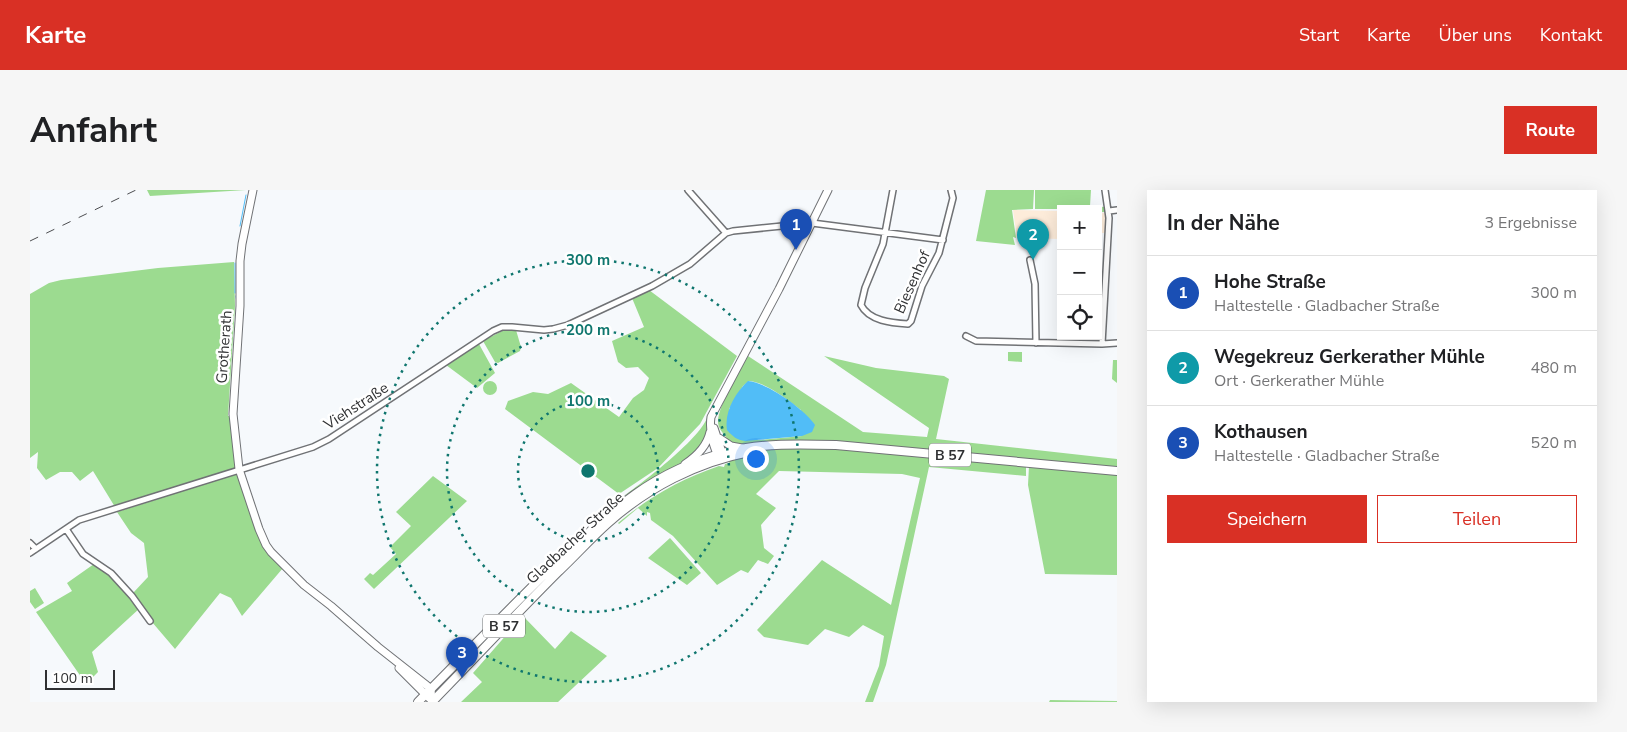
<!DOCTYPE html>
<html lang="de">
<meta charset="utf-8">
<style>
body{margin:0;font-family:"Nunito Sans",sans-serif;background:#f6f6f6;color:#202124}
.controls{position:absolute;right:15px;top:15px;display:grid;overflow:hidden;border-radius:0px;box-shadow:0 5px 20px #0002}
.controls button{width:45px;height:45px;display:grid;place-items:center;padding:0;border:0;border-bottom:1px solid #e0e0e0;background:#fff;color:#202124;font:25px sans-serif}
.scale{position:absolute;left:15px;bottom:12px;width:70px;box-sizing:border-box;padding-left:5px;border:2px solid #2f3032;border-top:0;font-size:14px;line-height:18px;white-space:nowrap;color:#2f3032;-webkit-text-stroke:4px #fff;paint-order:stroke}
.you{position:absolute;left:725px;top:268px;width:18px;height:18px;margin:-12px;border:4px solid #fff;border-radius:50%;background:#1a73e8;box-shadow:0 0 0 8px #1a73e833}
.badge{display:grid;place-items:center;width:32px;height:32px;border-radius:50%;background:#d93025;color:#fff;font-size:16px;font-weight:700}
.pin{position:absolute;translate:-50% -41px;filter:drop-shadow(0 1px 2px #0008)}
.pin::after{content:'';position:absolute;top:26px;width:18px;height:15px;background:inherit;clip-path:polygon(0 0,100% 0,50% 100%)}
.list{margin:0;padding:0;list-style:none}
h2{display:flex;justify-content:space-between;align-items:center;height:65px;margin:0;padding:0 20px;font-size:21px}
h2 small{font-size:16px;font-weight:400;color:#757577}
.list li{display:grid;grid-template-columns:32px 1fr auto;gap:15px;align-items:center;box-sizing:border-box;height:75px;padding:0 20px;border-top:1px solid #e0e0e0}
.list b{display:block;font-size:19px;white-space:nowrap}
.list p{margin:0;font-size:16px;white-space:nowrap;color:#757577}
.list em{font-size:16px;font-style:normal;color:#757577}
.actions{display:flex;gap:10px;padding:15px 20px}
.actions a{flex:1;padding:11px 0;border:1px solid #d93025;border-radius:0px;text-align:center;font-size:18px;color:#d93025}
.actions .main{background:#d93025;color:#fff}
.icon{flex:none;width:28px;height:28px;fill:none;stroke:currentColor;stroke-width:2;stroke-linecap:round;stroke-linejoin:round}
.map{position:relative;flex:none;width:1087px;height:512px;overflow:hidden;border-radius:0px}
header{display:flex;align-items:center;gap:30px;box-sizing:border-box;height:70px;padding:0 25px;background:#d93025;color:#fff}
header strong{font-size:24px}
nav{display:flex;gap:28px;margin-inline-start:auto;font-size:18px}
.intro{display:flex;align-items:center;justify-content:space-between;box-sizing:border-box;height:120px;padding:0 30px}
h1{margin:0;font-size:35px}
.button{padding:12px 22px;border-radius:0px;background:#d93025;color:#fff;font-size:18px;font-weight:700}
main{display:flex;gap:30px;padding:0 30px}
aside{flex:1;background:#fff;border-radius:0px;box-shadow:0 5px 20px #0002}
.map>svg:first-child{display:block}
</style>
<header>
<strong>Karte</strong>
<nav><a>Start</a><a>Karte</a><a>Über uns</a><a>Kontakt</a></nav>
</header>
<div class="intro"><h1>Anfahrt</h1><a class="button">Route</a></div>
<main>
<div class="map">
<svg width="1087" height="512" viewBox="0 0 1087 512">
<rect width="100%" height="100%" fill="#f6f9fc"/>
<path fill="#fdecda" d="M983,20L1031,21V49L987,48Z
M1068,22L1075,23V43H1068Z"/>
<path fill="#9cdb90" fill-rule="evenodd" d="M117,0H216L120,6Z
M956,0H1004L1003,19L982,20L986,48L983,47L985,55L946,51Z
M1005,0H1061L1060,16L1075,17V22H1068V19H1005Z
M204,72L205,116L198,226H201L208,285L228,346L238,362L253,378L212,426L201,408L190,403L145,459L110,418L62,462L68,482L56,494L6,422L42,401L37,393L64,374L83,388L109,415L103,403L118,387L114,353L101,343L87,322L128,309L126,304L85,317L63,281L50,291L42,282H30L16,290L7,278L8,262L0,268V104L19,93L31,90L128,78Z
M619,100L707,166L670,234L628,278L589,304L475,219L478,211L503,202L518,204L541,193L589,227L603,208L614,200L619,188L608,177L596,178L588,172L582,151L614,137L602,108Z
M474,140H486L491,157L490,161L468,173L465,172L453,151Z
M449,154L465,183L447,198L416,175Z
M978,162H992V172L978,171Z
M718,166L833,242L897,247L899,238L794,166L846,178L914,186L919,189L906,249L1087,269V277C989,269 892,259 794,252C764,250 725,259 698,252C697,245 689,242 688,233C687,217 710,181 718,166ZM719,191C738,193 756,209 771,220L772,246L728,250L699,219L713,196Z
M1083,170H1087V193L1082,189Z
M453 198a7 7 0 1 1 14 0a7 7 0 1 1-14 0Z
M678,225L677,244L672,255L659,269L594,306C613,292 673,247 678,225Z
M756,258H793L996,275V286L899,277L856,475L843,512H835L849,476L854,446L833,435L819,447L795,439L778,455L734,447L727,440L792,370L861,415L890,288L872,284L749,281L726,304L746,318L731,335L734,358L744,366L738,374L728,370L718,383L711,380L687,395L643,346L621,330L620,323L617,322V326L608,318L589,334L588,333C619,307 651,289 689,276L694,277L695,274L699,273L700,269L741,259Z
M999,276L1087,285V385L1015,384L998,295Z
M403,286L437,311L344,399L334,389L340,383L343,385L366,364L360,357L381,336L366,322Z
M640,348L671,383L657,395L618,368Z
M5,398L14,413L5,419L0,412V401Z
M493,426L525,459L541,441L577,466L528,512H431L452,492L443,483Z
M1020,510L1087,511V512H1019Z"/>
<path fill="#51bdf7" d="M718,191C738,193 774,219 785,235L782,242L772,246L715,251C707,250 702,246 697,240C694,222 705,203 718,191Z"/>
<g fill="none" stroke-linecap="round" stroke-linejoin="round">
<path stroke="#51bdf7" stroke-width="1" d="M210,36L216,5
M205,73V103
M206,106L207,113
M200,218V229L205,271"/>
<g stroke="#707275" stroke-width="8">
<path id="street" d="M658,0L696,43
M863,0L853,54L835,98L831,115C839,131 862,133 878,134L881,131L892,96L909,63L923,8L921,0
M1079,21L1087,20
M1000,70L1005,94L1006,153
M936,146L946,151L1072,154L1087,153
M1072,154L1079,28L1075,0
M36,339L53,364L81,383L102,406L120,431
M0,353L6,359
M0,363L49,330L283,257L299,249L463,141L472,137H482L514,140L523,139L538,135L622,96L660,74L696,43L703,41L782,33L913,50"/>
</g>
<g stroke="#707275" stroke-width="9">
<path id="secondary" d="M223,0L212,54L210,71V116L203,224L209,279L229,339L236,355L241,362L274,395L301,416L348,457L395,494L401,499L402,512
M684,238L693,265L692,268
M689,248L701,256L712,258
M690,269C683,258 679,240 681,227L749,99L798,0
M655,274C667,266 677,256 680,242
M369,478L399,508"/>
</g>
<g stroke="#707275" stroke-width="10">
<path id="primary" d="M388,512C432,468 475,423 519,380C576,326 618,282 697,262C732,253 770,254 806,255L1087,281
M402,512C445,468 486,424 529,381C546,365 561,348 578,333C617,298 667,272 719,262"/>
</g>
<use href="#street" stroke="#fff" stroke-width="5"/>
<use href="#secondary" stroke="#fff" stroke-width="7"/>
<use href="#primary" stroke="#fff" stroke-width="8"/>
<path stroke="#4c4d50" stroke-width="1" stroke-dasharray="9 9" stroke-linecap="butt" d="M0,51L106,0"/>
</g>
<g fill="none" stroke="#0f766e" stroke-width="2.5" stroke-dasharray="2.5 5">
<circle cx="558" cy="281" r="70"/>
<circle cx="558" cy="281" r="141"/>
<circle cx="558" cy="281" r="211"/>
</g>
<g text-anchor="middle" stroke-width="5" stroke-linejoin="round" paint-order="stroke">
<g fill="#fff" stroke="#6d6e70" stroke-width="1">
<rect x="899" y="253.5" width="42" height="23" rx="4"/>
<rect x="453" y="424.5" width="42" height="23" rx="4"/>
</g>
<g font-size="14" font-weight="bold" fill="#2f3032">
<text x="920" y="270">B 57</text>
<text x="474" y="441">B 57</text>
</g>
<g font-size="15" fill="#2f3032" stroke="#fff">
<text transform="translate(882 92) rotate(-66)" y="5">Biesenhof</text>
<text transform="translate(194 157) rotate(-86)" y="5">Grotherath</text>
<text transform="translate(326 216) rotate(-33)" y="5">Viehstraße</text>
<text transform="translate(545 348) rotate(-43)" y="5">Gladbacher Straße</text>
</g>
</g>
<circle cx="558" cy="281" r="8" fill="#0f766e" stroke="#fff" stroke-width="2.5"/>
<g font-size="15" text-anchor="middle" font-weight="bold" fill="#0f766e" stroke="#fff" stroke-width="5" stroke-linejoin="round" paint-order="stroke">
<text x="558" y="75">300 m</text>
<text x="558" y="145">200 m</text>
<text x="558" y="216">100 m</text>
</g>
</svg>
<div class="controls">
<button>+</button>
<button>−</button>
<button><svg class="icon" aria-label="locate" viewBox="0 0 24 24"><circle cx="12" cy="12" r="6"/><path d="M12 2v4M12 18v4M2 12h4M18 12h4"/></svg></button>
</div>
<div class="scale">100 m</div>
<div class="you"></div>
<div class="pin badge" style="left:766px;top:60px;background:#1a4fb4">1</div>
<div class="pin badge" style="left:1003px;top:70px;background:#0f9aa8">2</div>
<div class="pin badge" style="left:432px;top:488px;background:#1a4fb4">3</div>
</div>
<aside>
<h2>In der Nähe<small>3 Ergebnisse</small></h2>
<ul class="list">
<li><span class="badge" style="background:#1a4fb4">1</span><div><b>Hohe Straße</b><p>Haltestelle · Gladbacher Straße</p></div><em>300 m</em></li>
<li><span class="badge" style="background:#0f9aa8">2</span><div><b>Wegekreuz Gerkerather Mühle</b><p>Ort · Gerkerather Mühle</p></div><em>480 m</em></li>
<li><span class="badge" style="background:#1a4fb4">3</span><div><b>Kothausen</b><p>Haltestelle · Gladbacher Straße</p></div><em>520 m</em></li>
</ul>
<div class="actions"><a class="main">Speichern</a><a>Teilen</a></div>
</aside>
</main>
